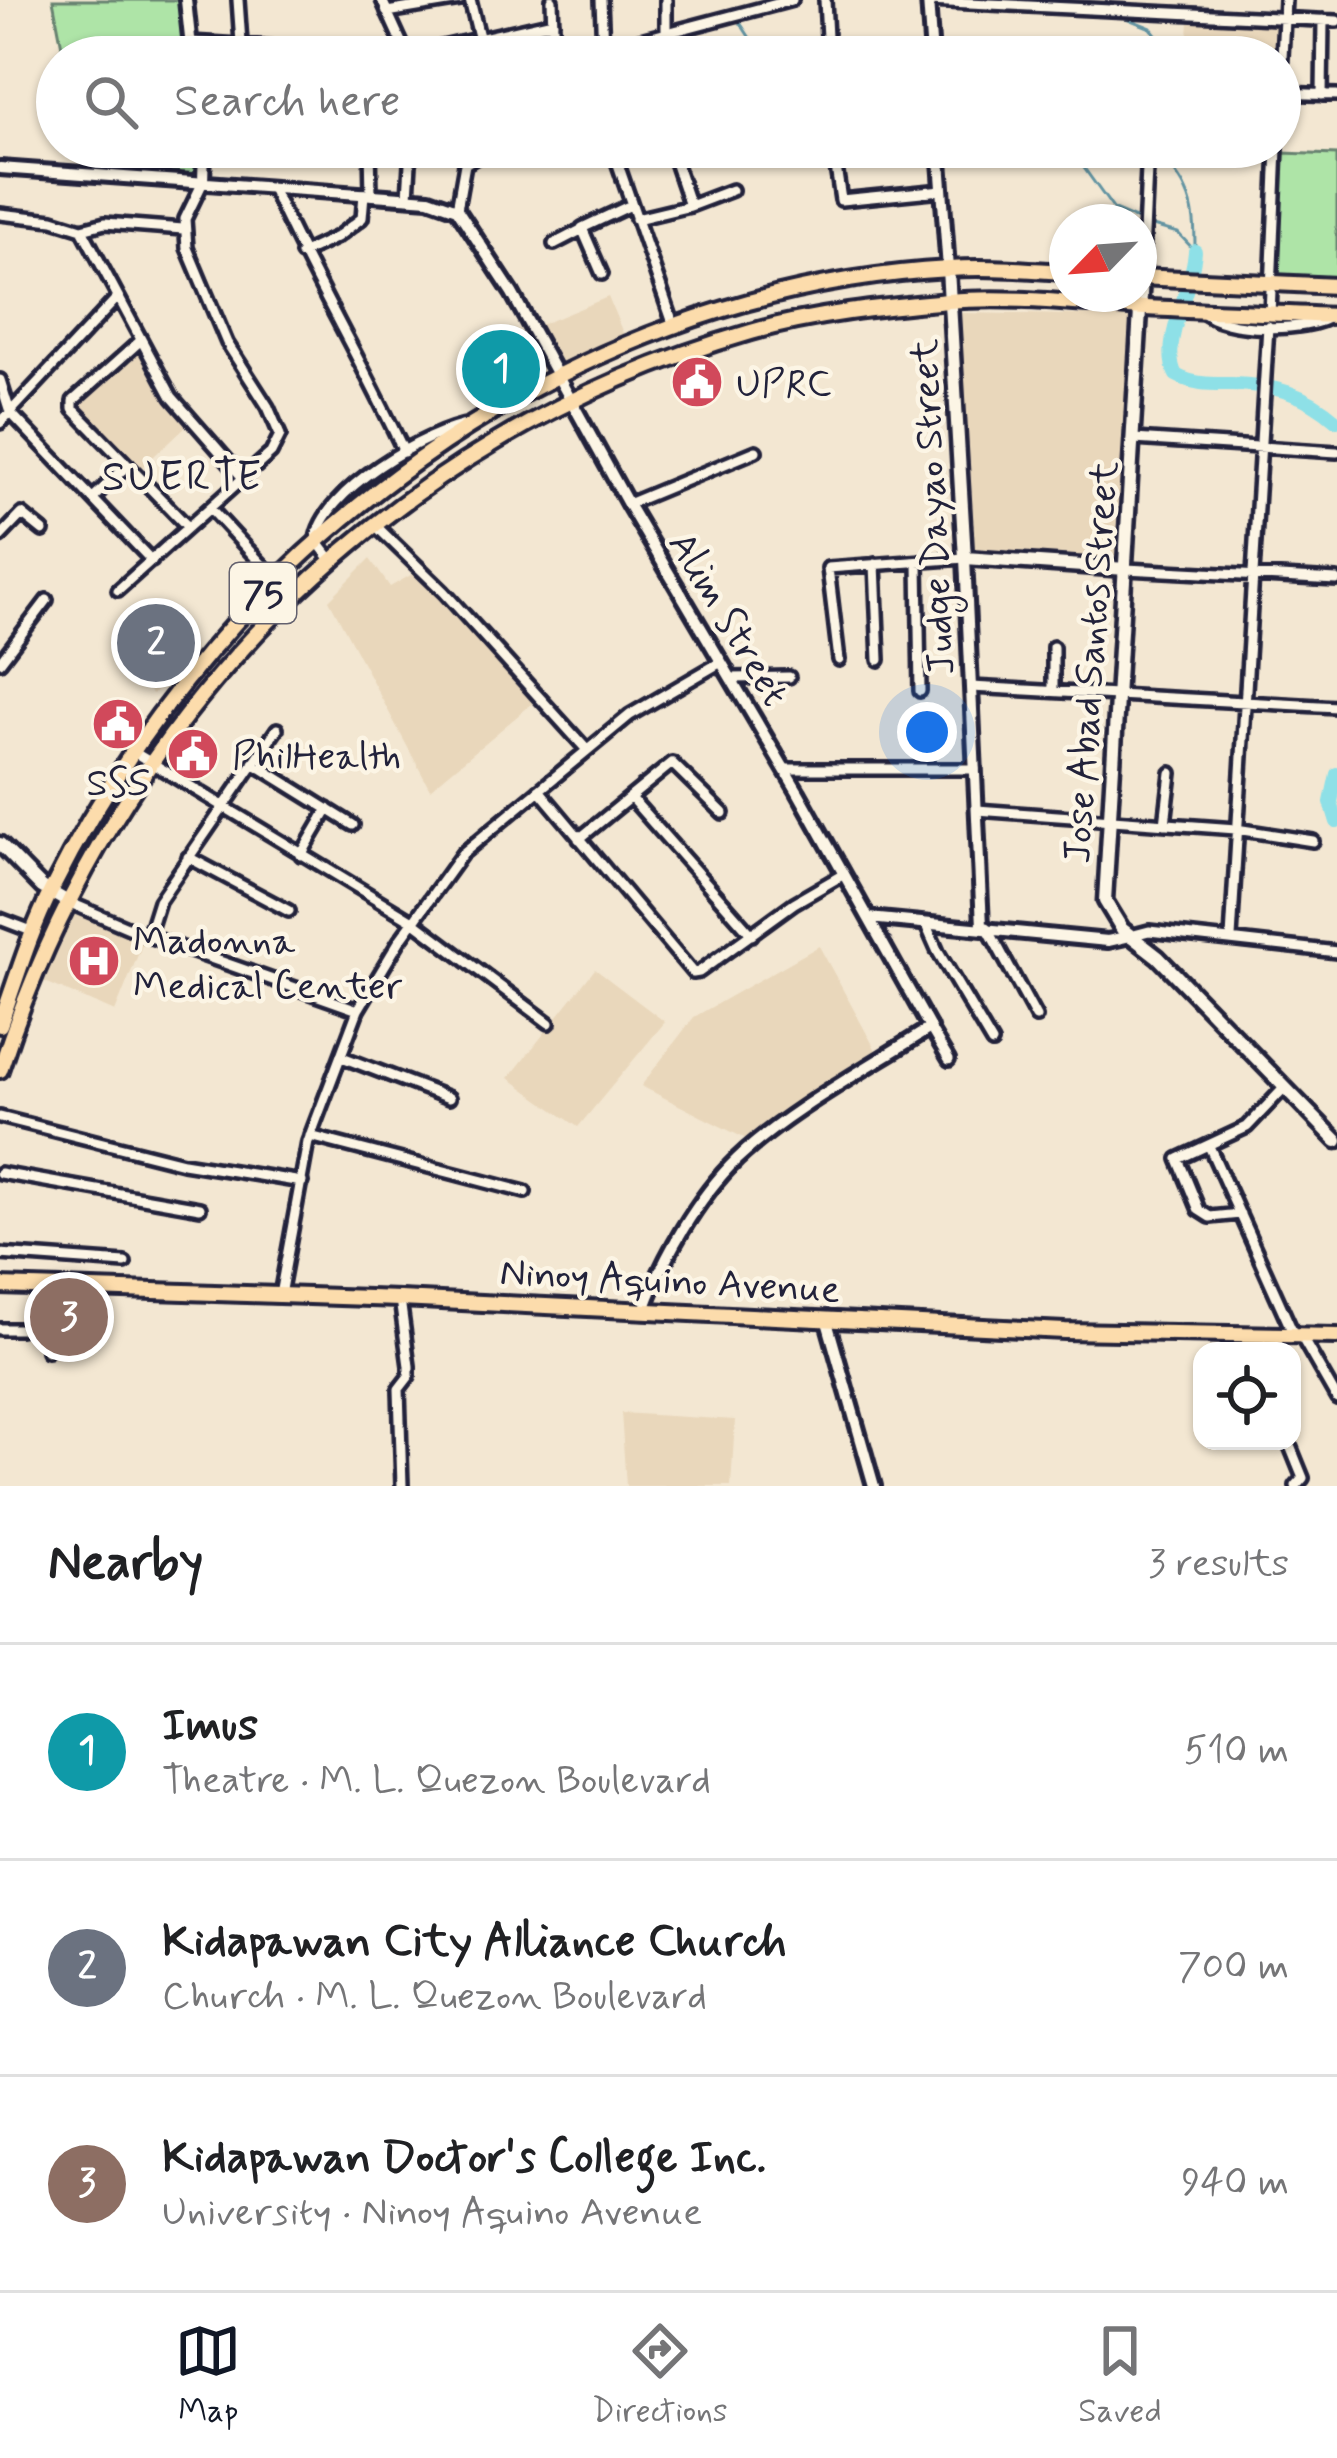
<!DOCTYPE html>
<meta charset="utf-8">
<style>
body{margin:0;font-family:Mynerve,sans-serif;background:#f2f2f2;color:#202124}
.controls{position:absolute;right:36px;bottom:36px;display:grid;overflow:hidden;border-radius:24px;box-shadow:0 3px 9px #0004}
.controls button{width:108px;height:108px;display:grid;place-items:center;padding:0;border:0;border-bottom:3px solid #e0e0e0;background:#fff;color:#202124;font:60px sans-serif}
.compass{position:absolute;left:1049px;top:204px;width:108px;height:108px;border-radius:50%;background:#fff;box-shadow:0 3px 9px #0004;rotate:245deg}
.you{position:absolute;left:927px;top:732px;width:42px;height:42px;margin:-30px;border:9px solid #fff;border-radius:50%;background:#1a73e8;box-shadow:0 0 0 18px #1a73e833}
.badge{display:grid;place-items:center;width:78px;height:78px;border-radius:50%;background:#111827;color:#fff;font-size:39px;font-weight:700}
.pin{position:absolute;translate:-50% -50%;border:6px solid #fff;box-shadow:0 3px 12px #0006}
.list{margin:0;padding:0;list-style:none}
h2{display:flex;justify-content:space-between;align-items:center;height:156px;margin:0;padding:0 48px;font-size:51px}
h2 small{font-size:39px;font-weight:400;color:#757577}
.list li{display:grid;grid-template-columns:78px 1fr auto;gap:36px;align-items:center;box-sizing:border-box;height:216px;padding:0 48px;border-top:3px solid #e0e0e0}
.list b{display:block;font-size:45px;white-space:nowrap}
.list p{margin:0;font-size:39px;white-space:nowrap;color:#757577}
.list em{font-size:39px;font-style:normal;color:#757577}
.icon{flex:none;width:66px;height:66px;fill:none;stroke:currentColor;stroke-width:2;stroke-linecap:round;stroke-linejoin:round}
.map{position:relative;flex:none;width:1337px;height:1486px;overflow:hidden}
.search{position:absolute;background:#fff;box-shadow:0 3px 9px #0004;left:36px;right:36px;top:36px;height:132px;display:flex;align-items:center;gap:30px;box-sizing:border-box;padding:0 42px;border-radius:66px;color:#757577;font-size:45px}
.sheet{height:804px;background:#fff}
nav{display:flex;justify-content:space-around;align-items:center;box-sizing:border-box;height:168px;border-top:3px solid #e0e0e0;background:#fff;font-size:33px;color:#757577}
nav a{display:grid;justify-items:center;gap:6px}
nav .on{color:#111827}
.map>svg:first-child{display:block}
</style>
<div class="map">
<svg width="1337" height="1486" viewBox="0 0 1337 1486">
<rect width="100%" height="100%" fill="#f3e7d2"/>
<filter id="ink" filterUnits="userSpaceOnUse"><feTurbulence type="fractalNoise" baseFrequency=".00833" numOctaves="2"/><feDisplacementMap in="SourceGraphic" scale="24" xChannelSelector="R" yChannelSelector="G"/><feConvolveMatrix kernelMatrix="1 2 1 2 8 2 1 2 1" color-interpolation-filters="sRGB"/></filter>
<g filter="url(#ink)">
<path fill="#e9d7bb" d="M1189,20L1278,23L1276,57H1187Z
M608,297L625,338L560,365L540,325Z
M959,313L1132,316L1121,562L969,551Z
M137,349L186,426L138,471L76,406Z
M370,559L390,587L416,572L534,702L430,789L329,600Z
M130,642L169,674L153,694L113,663Z
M73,912L144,940L115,1012L43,981Z
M819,946L878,1054L748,1140L641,1086L694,1017Z
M595,969L665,1022L578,1127L509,1078Z
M621,1413L735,1420L731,1486H626Z"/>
<path fill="#aee4a7" stroke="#688371" stroke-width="3" d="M53,0H180L187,57H64Z
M82,147H198L199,176L87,170Z
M1282,153L1337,155V278L1277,275Z"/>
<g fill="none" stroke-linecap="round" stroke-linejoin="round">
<path stroke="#6394a2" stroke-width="3" d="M1116,14L1151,28L1174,57
M737,18L754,44L796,45L809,57
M1069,147L1114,210L1140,221
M1168,147C1166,169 1179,173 1186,191C1195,209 1195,230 1195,250
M1149,225L1178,233L1195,251"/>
<path stroke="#8ee0e7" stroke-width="14" d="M1195,251C1193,289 1159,343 1176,375C1194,385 1212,384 1232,384C1274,385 1305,393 1337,421
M1337,774L1331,802L1337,822"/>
<g stroke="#22223b" stroke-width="18">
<path id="minor" d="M238,0L241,43
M382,0L408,57
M470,0L484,57
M552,0L554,57
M601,0L603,49
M825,0L828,56
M928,1L1337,21
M387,12L460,0
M666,35V0
M190,42L407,55L553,22
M576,57L792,0
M1280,93L1337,95
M1280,95L1285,0
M1322,95L1323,20
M370,147L371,194
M612,147L674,326
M833,147L841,200L942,190
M369,153L410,152
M273,190C313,279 363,363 404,452
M408,197L411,147
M690,206L732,190
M457,209L465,164L489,149
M0,214L53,220L82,229L172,397L243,478
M636,219L690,206L670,147
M82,229L105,223L183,229
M554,244L581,230
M301,254L337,237L362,218L364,194
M602,274L582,228L631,205
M1142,277L1148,147
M1202,311C1221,332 1310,333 1333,315
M1270,314L1277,147
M139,342L73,401V409L187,526
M0,380L10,412L152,561
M0,423L117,298
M1134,439L1337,452
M94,497L128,465
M628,504L756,451
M210,508L292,597
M374,524L444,592L587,750
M0,537L22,514L43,531
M332,561L316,540C321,492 427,430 472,424
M918,563L920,691
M875,564L879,660
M1126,569L1337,580
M118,590L271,453L280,435L268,407L227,343L187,248L185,219L203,182
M839,660L828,568L965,558
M0,662L47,600
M731,678L789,677
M971,687L1337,707
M1053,690V647
M132,751L413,921L549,1023
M253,763L353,825
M785,769H975
M539,790L693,973L699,972L794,903L844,874
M632,799L752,935
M977,810L1236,829L1313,841
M1165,824L1171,773
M579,839L672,763L723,813
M301,855L328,809
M188,857L289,911
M68,902L148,936L358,1010L308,1142L280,1295
M0,919L34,932
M926,925L938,952L992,1043
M987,927L1036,1017
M148,936L159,901L277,729
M1130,936L1149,931L1337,952
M1231,938L1268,326
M358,1010L400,940L462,854L630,715L721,662
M930,1028L949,1060
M342,1057L449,1098
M0,1117L183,1163L302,1182
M310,1136L525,1192
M1209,1146L1293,1333
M0,1173L200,1208
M1240,1214L1210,1217L1199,1210L1178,1159L1247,1127L1284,1088
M0,1254L125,1263
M400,1299L409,1366V1376L399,1389L402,1486
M0,1329H20
M1301,1336L1337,1399
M47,1351L50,1288
M1288,1441L1303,1478L1296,1486"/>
</g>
<g stroke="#22223b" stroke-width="20">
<path id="tertiary" d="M186,0L192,57
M928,0L932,57
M939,147L948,269
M0,168L429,199L457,209L512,293L628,504L798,792L930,1028C871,1066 786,1112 737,1159C697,1198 663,1258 644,1310
M203,182L204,147
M965,558L982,926
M869,918L1108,941L1130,936
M826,1318L874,1486"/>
</g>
<g stroke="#22223b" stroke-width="21">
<path id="secondary" d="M948,269L965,558L1126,569
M1142,277L1105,901L1122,929L1158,957L1337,1141
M0,844L42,887L68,902"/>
</g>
<g stroke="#22223b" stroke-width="22">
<path id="primary" d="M0,1286L400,1299L1065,1331L1337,1336"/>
</g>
<g stroke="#22223b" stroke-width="22">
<path id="trunk" d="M1139,277L1337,286
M0,1025C16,980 30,932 52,889C222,549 562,291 949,269C988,266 1028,270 1067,272
M0,1070C115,714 389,436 751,332C814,314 882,307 948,301C1008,296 1069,303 1129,307C1198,311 1268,313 1337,316"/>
</g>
<use href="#minor" stroke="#fcf5e5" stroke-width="9"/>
<use href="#tertiary" stroke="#fcf5e5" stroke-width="10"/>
<use href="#secondary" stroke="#fcf5e5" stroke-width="12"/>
<use href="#primary" stroke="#fcdcac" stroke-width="14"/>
<use href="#trunk" stroke="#fcdcac" stroke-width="14"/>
</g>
</g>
<defs>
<g id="civic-disc" transform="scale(2.7)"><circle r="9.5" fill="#d1495b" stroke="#fcf5e5"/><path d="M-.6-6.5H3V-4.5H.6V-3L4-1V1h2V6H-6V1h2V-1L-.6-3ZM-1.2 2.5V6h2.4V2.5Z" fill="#fff"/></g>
<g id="hospital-disc" transform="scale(2.7)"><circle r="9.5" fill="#d1495b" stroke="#fcf5e5"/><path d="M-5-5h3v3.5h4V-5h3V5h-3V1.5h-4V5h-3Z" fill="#fff"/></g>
</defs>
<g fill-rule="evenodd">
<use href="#civic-disc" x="697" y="382"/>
<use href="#civic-disc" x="118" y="724"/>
<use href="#civic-disc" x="193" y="754"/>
<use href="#hospital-disc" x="94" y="961"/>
</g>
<g text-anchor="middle" stroke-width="9" stroke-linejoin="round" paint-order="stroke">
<rect fill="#fcf5e5" stroke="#63616e" stroke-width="3" x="230" y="563" width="66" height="60" rx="9"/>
<g font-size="36" font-weight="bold" fill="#22223b">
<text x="263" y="606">75</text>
</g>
<g font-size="39" fill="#22223b" stroke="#fcf5e5" text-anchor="start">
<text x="736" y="396">UPRC</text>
<text x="232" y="768">PhilHealth</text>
<text x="118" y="795" text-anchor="middle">SSS</text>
<text x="133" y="953">Madonna<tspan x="133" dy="45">Medical Center</tspan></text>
</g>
<g font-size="39" fill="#22223b" stroke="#fcf5e5">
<text transform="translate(931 507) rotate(-93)" y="14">Judge Dayao Street</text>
<text transform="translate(730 618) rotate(59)" y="14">Alim Street</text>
<text transform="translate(1089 662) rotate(-86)" y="14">Jose Abad Santos Street</text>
<text transform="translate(670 1279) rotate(3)" y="14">Ninoy Aquino Avenue</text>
</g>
<g font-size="42" letter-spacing="3" fill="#22223b" stroke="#fcf5e5">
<text x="183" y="490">SUERTE</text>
</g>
</g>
</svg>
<div class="controls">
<button><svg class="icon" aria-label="locate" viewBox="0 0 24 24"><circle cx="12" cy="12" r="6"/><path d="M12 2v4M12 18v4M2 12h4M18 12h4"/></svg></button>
</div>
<svg class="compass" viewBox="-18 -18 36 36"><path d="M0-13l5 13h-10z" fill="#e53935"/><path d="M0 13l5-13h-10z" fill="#757577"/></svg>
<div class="you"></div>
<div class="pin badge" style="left:501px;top:369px;background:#0f9aa8">1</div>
<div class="pin badge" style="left:156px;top:643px;background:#6b7280">2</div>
<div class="pin badge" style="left:69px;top:1317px;background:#8d6e63">3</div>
<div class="search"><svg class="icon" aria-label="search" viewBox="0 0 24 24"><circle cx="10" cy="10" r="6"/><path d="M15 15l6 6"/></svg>Search here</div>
</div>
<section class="sheet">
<h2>Nearby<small>3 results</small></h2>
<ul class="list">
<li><span class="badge" style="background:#0f9aa8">1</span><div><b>Imus</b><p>Theatre · M. L. Quezon Boulevard</p></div><em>510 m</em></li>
<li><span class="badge" style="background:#6b7280">2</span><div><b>Kidapawan City Alliance Church</b><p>Church · M. L. Quezon Boulevard</p></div><em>700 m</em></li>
<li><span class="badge" style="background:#8d6e63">3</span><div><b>Kidapawan Doctor's College Inc.</b><p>University · Ninoy Aquino Avenue</p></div><em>940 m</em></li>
</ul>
</section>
<nav>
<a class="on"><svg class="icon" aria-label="map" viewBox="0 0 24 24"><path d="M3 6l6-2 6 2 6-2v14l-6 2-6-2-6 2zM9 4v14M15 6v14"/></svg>Map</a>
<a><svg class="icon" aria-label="directions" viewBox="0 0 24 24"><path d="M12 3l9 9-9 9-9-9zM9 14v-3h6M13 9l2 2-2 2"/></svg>Directions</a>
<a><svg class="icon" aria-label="saved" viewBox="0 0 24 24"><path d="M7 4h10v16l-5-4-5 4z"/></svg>Saved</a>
</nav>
